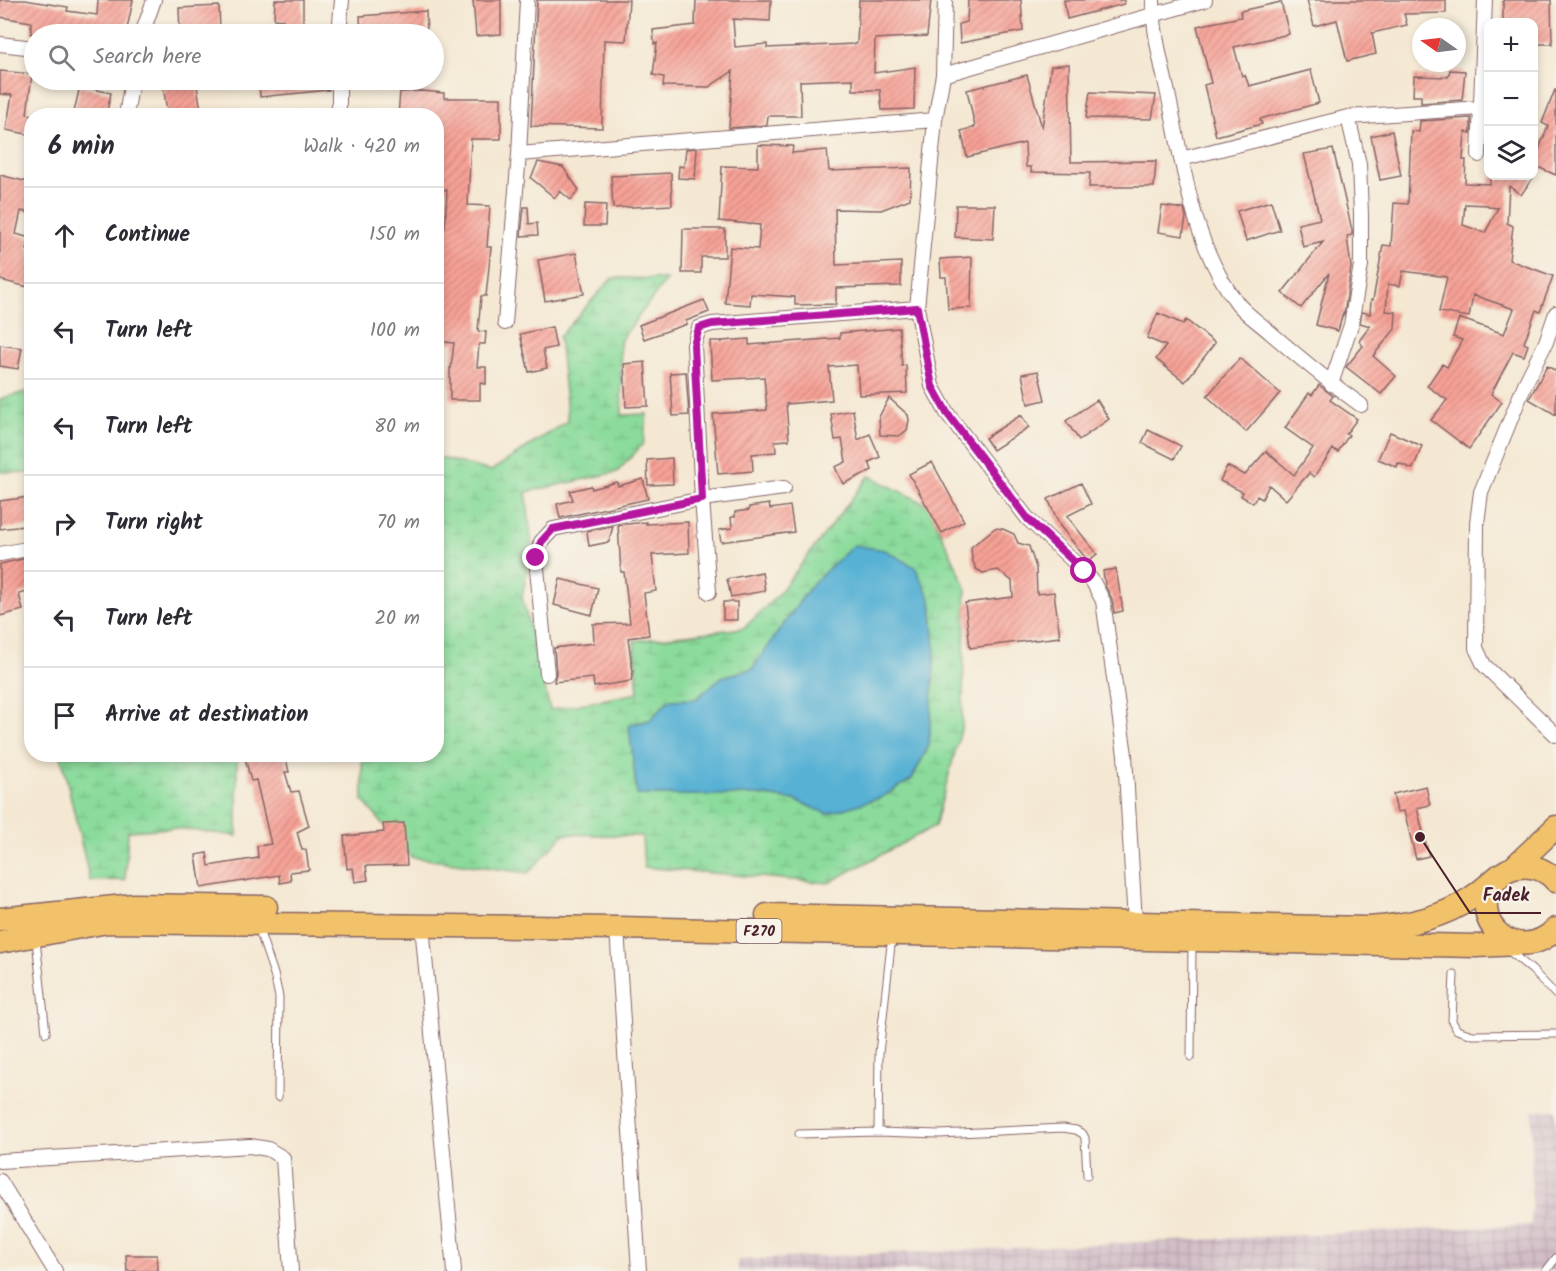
<!DOCTYPE html>
<meta charset="utf-8">
<style>
body{margin:0;font-family:Kalam,sans-serif;background:#f7f7f7;color:#2b2b33}
.controls{position:absolute;right:18px;top:18px;display:grid;overflow:hidden;border-radius:12px;box-shadow:0 3px 9px #0003}
.controls button{width:54px;height:54px;display:grid;place-items:center;padding:0;border:0;border-bottom:2px solid #e1e1e2;background:#fff;color:#2b2b33;font:30px sans-serif}
.compass{position:absolute;left:1412px;top:18px;width:54px;height:54px;border-radius:50%;background:#fff;box-shadow:0 3px 9px #0003;rotate:284deg}
.stop{position:absolute;width:18px;height:18px;margin:-14px;border:4px solid #b5179e;border-radius:50%;background:#fff}
.stop.end{background:#b5179e;border-color:#fff;box-shadow:0 2px 6px #0008}
.list{margin:0;padding:0;list-style:none}
h2{display:flex;justify-content:space-between;align-items:center;height:78px;margin:0;padding:0 24px;font-size:26px}
h2 small{font-size:20px;font-weight:400;color:#7c7c81}
.list li{display:grid;grid-template-columns:39px 1fr auto;gap:18px;align-items:center;box-sizing:border-box;height:96px;padding:0 24px;border-top:2px solid #e1e1e2}
.list b{display:block;font-size:22px;white-space:nowrap}
.list em{font-size:20px;font-style:normal;color:#7c7c81}
.icon{flex:none;width:33px;height:33px;fill:none;stroke:currentColor;stroke-width:2;stroke-linecap:round;stroke-linejoin:round}
.map{position:relative;flex:none;width:1556px;height:1271px;overflow:hidden}
.search{position:absolute;background:#fff;box-shadow:0 3px 9px #0003;left:24px;top:24px;width:420px;height:66px;display:flex;align-items:center;gap:15px;box-sizing:border-box;padding:0 21px;border-radius:33px;color:#7c7c81;font-size:22px}
.panel{position:absolute;background:#fff;box-shadow:0 3px 9px #0003;left:24px;top:108px;width:420px;height:654px;border-radius:24px}
.map>svg:first-child{display:block}
</style>
<div class="map">
<svg width="1556" height="1271" viewBox="0 0 1556 1271">
<defs>
<pattern id="industrial-grid" width="8" height="8" patternUnits="userSpaceOnUse" patternTransform="scale(1.5)"><rect width="8" height="8" fill="#d2bdc7"/><path d="M0 4h8M4 0v8" fill="none" stroke="#b6a2ab"/></pattern>
<pattern id="wetland-marsh" width="20" height="14" patternUnits="userSpaceOnUse" patternTransform="scale(1.5)"><rect width="20" height="14" fill="#8bdc9c"/><path d="M1 5h8M5 5V1M11 12h8M15 12V8" fill="none" stroke="#79bc87"/></pattern>
<pattern id="building-hatch" width="6" height="6" patternUnits="userSpaceOnUse" patternTransform="scale(1.5)"><rect width="6" height="6" fill="#f8a297"/><path d="M-1 1l2-2M0 6l6-6M5 7l2-2" fill="none" stroke="#cb837b"/></pattern>
</defs>
<rect width="100%" height="100%" fill="#f7f3e8"/>
<filter id="ink" filterUnits="userSpaceOnUse"><feTurbulence type="fractalNoise" baseFrequency=".0167" numOctaves="2"/><feDisplacementMap in="SourceGraphic" scale="12" xChannelSelector="R" yChannelSelector="G"/><feConvolveMatrix kernelMatrix="1 2 1 2 8 2 1 2 1" color-interpolation-filters="sRGB"/></filter>
<filter id="wash" filterUnits="userSpaceOnUse"><feTurbulence type="fractalNoise" baseFrequency=".008" numOctaves="4" result="noise"/><feDisplacementMap in="SourceGraphic" scale="24" xChannelSelector="R" yChannelSelector="G"/><feGaussianBlur stdDeviation="1.35" result="paint"/><feColorMatrix in="noise" values="0 0 0 0 0 0 0 0 0 0 0 0 0 0 0 0 0 1.4 0 .05"/><feComposite in="paint" operator="in"/></filter>
<g filter="url(#wash)">
<rect width="100%" height="100%" fill="#f4e8d3"/>
<path fill="url(#industrial-grid)" d="M1556,1110V1271H738V1260L1531,1225L1532,1111Z"/>
<path fill="url(#wetland-marsh)" stroke="#6a7e64" stroke-width="1.5" fill-rule="evenodd" d="M612,278L667,279L620,341L622,415L647,414L643,444L617,472L526,492L532,546L522,597L550,710L638,693L634,641L744,628L777,596L869,476L928,505L966,587L962,726L935,826L828,883L644,867L642,836L564,834L528,873L411,857L363,801L362,755L436,754L437,457L491,471L568,421L559,337ZM812,584L931,600L935,648L929,745L912,779L882,797L827,814L795,800L758,795H637L629,725L650,720L669,700L696,699L722,677L752,669Z
M31,390V473L0,472V399Z
M61,755H237V836L173,828L128,831L125,880L90,881Z"/>
<path fill="#56b1d4" stroke="#506880" stroke-width="1.5" d="M854,545L885,550L915,567L931,600L935,648L929,745L912,779L882,797L827,814L795,800L758,795H637L629,725L650,720L669,700L696,699L722,677L752,669L812,584Z"/>
<g id="blocks">
<path fill="url(#building-hatch)" fill-rule="evenodd" d="M0,0H25L68,7L67,11L97,15L98,0H133L126,34H95V31L48,26V34H31V22L0,17Z
M275,0H303V25L283,24V20L274,19Z
M473,0H501V34L476,36Z
M537,0H629L626,41L604,40L602,128L531,126Z
M696,0H771L770,21L733,19L735,47L767,44V48L854,44L857,43L859,0H931L927,36L875,39L874,73L915,67L914,109L882,110L880,90H853V79L800,81L801,116H768L767,125L729,128L733,71L709,87L663,86L664,77L653,75L657,43L654,44L653,30L695,25Z
M968,0H1021L1023,31L960,43L959,24L967,22Z
M1064,0H1124V4L1067,19Z
M1307,0H1446V13L1404,14L1407,25L1372,33L1376,54L1347,61L1337,20L1314,26Z
M1503,0H1551L1552,44H1533V22H1503Z
M1281,2L1289,34L1234,47L1242,76L1245,75L1249,86L1311,70L1319,103L1260,119L1262,124L1216,136L1204,85L1211,83L1197,26L1241,17L1240,11Z
M219,6L220,31L180,33L179,8Z
M426,11L427,34H361L360,16Z
M1069,64L1071,162L1156,161L1154,187H1089L1090,173L1031,172V167H1026L1025,143L967,157L961,131L975,127L967,90L1027,75L1042,128L1051,66Z
M1450,70L1465,71L1462,100L1421,103V96H1413L1414,76L1448,77Z
M0,71L32,74L27,114L32,115V135L6,130L12,95L0,94Z
M162,80H196L202,116H168Z
M259,80H327L329,90L260,97Z
M80,86L111,93L106,116H73Z
M1555,90H1556V175L1533,165V147L1539,149L1548,126L1542,123Z
M422,91L444,93V98H501V139H471L468,205L490,206L487,247H491L486,296H481L478,331L486,332L485,344H479L477,367H486V384L480,383V400H450V368H451L454,343L436,341V227H445L447,190L436,189L438,137H436V116H398L400,92Z
M1090,92L1156,95L1152,119L1086,118Z
M1471,118V133L1465,132L1463,160H1466L1465,183L1490,184V176H1534L1521,195L1509,186L1507,223L1513,226L1509,260L1553,276L1540,312L1536,310L1524,343L1528,345L1524,356L1513,352L1491,394L1502,402L1469,449L1431,420L1447,400L1427,386L1442,364L1447,367L1462,340L1453,337L1459,318L1504,334L1514,309L1473,295L1469,317L1439,312L1447,277L1403,271L1400,286L1388,284L1386,311L1396,312L1395,329L1373,356L1396,376L1381,394L1346,367L1363,346L1359,341L1370,326L1360,323L1362,312L1370,314L1371,300H1373L1383,245L1391,246L1394,203L1408,204L1411,131L1419,132L1420,121ZM1465,204L1488,205V207L1498,208L1485,233L1463,225Z
M1392,131L1401,176L1380,180L1371,136Z
M758,145L793,146L792,153L827,150L829,171L911,168L910,199L881,210L835,209L836,265L901,262V286L836,288V304L795,305V297L751,294L750,305L725,303L730,247L758,249L760,225L719,221L722,166L758,167Z
M697,148L695,179L678,178L679,166L684,167L686,149Z
M1333,149L1352,230V235L1347,236L1351,267L1344,315L1343,313L1338,331L1316,325L1329,273L1301,308L1282,293L1323,242L1303,247L1298,224L1320,219L1304,154Z
M538,162L563,167L579,190L571,200L560,191L555,198L531,178Z
M671,173L672,205L613,208L611,176Z
M0,175L32,183V213L21,211L16,234L30,238L27,250L32,251V288L0,280Z
M1271,201L1280,230L1246,241L1237,211Z
M585,204L606,205L605,226H584Z
M956,205H995L993,239L955,237Z
M1162,206L1184,209L1186,217L1183,236L1158,232Z
M524,207H528L529,224L537,223L538,235L521,236Z
M683,229H725V257H701V273H682Z
M576,253L584,294L545,301L538,260Z
M972,257L971,308L948,309L946,277H941L940,259Z
M704,300L709,312L686,321L687,324L644,339L639,325Z
M1158,313L1183,324L1186,320L1215,343L1185,382L1156,359L1166,346L1147,338Z
M552,327L556,347L543,350L547,368L529,372L520,334Z
M899,328L902,366L906,365L907,393L859,395L857,365L829,367L832,400L786,404L789,440L775,441L776,452L752,454L753,471L718,474L713,414L767,410L764,377L712,380L710,341H721L722,343V341L749,339V345L840,338V333Z
M0,345L22,348L18,369L0,366Z
M1240,358L1280,393L1246,432L1207,396Z
M645,362L648,406L626,407L624,364Z
M1547,366L1556,371V415L1529,399Z
M1038,371L1045,400L1028,404L1022,374Z
M686,372L689,415L673,416L670,373Z
M1319,385L1333,396L1330,400L1357,419L1346,434L1349,435L1338,452L1333,449L1314,477L1309,473L1286,500L1269,485L1262,499L1257,496L1253,503L1241,496L1243,492L1220,481L1227,466L1245,475L1266,451L1294,475L1313,448L1285,428L1309,393L1312,395Z
M889,398L908,415L909,420L907,430L899,436L880,435L879,417Z
M1097,400L1109,419L1079,440L1066,421Z
M853,410L858,440L870,434L880,457L869,462L872,470L843,484L835,467L846,462L842,439L835,440L831,414Z
M1021,415L1029,427L993,450L985,438Z
M1148,430L1181,446L1174,459L1142,443Z
M1390,432L1422,446L1413,469L1398,463L1397,467L1378,459Z
M672,458L673,484L648,485L647,460Z
M932,462L964,521L942,533L909,474Z
M643,479L648,499L560,518L557,504L573,500L570,491L591,486L592,489L617,482L618,486Z
M1081,483L1091,504L1067,516L1097,554L1088,561L1060,526L1048,499Z
M29,497L32,525L0,529V501Z
M769,504L770,509L790,506L794,532L721,542L719,530L732,528L731,517H735V512L749,510V507Z
M646,522V524L688,522L689,553L652,555L656,591L644,593L649,635L628,638L633,672L631,681L594,687L593,678L554,682L556,673L554,648L594,643L593,624L630,623L624,572H621L618,525Z
M613,526L609,542L589,546L587,531Z
M995,528L1003,529L1014,534L1018,543L1029,546L1036,568L1037,594L1054,592L1060,637L970,648L965,603L1013,597L1012,581L998,570L983,573L976,569L972,559L971,547Z
M32,557V591L19,594L23,610L0,616V564Z
M1116,569L1123,611L1114,613L1112,599L1105,585L1103,571Z
M762,572L765,591L731,597L727,579Z
M560,579L598,588L592,615L554,605Z
M723,602H737V620H723Z
M244,754H285L289,772H285L291,792L299,791L309,826L297,832L302,850H306L309,870L290,872L291,881L280,883L279,875L201,888L196,855L207,853L209,866L258,858L257,846L271,844L256,780L251,781Z
M1426,786L1430,805L1417,808L1429,856L1416,859L1404,811L1397,812L1393,794Z
M404,823L407,865L366,866L368,880L355,882L353,868L347,869L344,836L384,832L383,824Z
M126,1255H157L158,1271H127Z"/>
</g>
</g>
<g filter="url(#ink)">
<use href="#blocks" fill-opacity="0" stroke="#866566" stroke-width="1.5"/>
<g fill="none" stroke-linecap="round" stroke-linejoin="round">
<g stroke="#866566" stroke-width="9">
<path id="lane" d="M258,927L274,974L279,997L278,1097
M36,940L46,1033
M1508,950L1532,970L1556,995
M1454,974L1452,1021L1457,1030L1473,1035L1556,1034
M1191,1057L1192,943
M878,1132L879,1053L892,936
M799,1134L878,1132L939,1134L1063,1128L1076,1130L1083,1134L1085,1138L1087,1175
M1546,1271L1556,1258"/>
</g>
<g stroke="#866566" stroke-width="16">
<path id="street" d="M945,0L943,75L935,120L917,308L932,386L947,413L1028,519L1084,571L1093,582L1103,601L1125,755L1135,922
M1153,0C1153,35 1163,69 1170,103C1184,171 1194,248 1238,304C1247,315 1261,324 1272,334C1301,359 1330,383 1361,405
M142,34L154,0
M339,34L342,0
M0,44L34,48
M943,75L1205,0
M339,80V116
M126,116L132,80
M519,154L935,120
M1479,155L1485,0
M1181,159L1348,117L1480,108
M1556,313L1546,342L1525,384L1481,492L1477,523L1476,648L1484,665L1556,735
M505,323L519,154L527,0
M1331,384L1351,325L1361,265V214L1359,164L1348,117
M0,554L32,548
M709,592L702,499L784,488
M547,674L536,558L541,542L553,529L702,499L694,345L699,328L712,324L917,308
M422,925L454,1271
M617,928L639,1271
M0,1161L250,1146L268,1149L283,1158L291,1271
M0,1181L55,1271"/>
</g>
<g stroke="#866566" stroke-width="25">
<path id="primary" d="M1514,867L1556,827
M1556,881C1546,870 1534,865 1519,867C1509,868 1503,872 1496,880C1464,918 1515,969 1556,929
M767,915L1368,928C1404,926 1441,919 1471,898C1482,891 1491,882 1501,874
M0,919L134,905L266,907
M0,942L107,922L617,928L1476,946L1519,944"/>
</g>
<use href="#lane" stroke="#fff" stroke-width="7"/>
<use href="#street" stroke="#fff" stroke-width="14"/>
<use href="#primary" stroke="#f2c26a" stroke-width="22"/>
</g>
</g>
<g fill="none" stroke-linecap="round" stroke-linejoin="round" filter="url(#ink)">
<path stroke="#b5179e" stroke-width="8" d="M536,558L541,542L553,529L702,499L694,345L699,328L712,324L917,308L932,386L947,413L1028,519L1084,571"/>
</g>
<g text-anchor="middle" stroke-width="4.5" stroke-linejoin="round" paint-order="stroke">
<rect fill="#f7f3e8" stroke="#7e5f64" stroke-width="1.5" x="736.5" y="919" width="45" height="24" rx="4.5"/>
<g font-size="15" font-weight="bold" fill="#4a1f2b">
<text x="759" y="936">F270</text>
</g>
</g>
<path fill="none" stroke="#4a1f2b" stroke-width="2" d="M1420 837L1470 913H1541"/>
<circle fill="#4a1f2b" stroke="#f7f3e8" stroke-width="2" cx="1420" cy="837" r="6"/>
<g font-size="18" text-anchor="middle" font-weight="bold" fill="#4a1f2b" stroke="#f7f3e8" stroke-width="4.5" stroke-linejoin="round" paint-order="stroke">
<text x="1506" y="901">Fadek</text>
</g>
</svg>
<div class="controls">
<button>+</button>
<button>−</button>
<button><svg class="icon" aria-label="layers" viewBox="0 0 24 24"><path d="M12 4l9 5-9 5-9-5zM3 14l9 5 9-5"/></svg></button>
</div>
<svg class="compass" viewBox="-18 -18 36 36"><path d="M0-13l5 13h-10z" fill="#e53935"/><path d="M0 13l5-13h-10z" fill="#7c7c81"/></svg>
<div class="stop" style="left:1084px;top:571px"></div>
<div class="stop end" style="left:536px;top:558px"></div>
<div class="search"><svg class="icon" aria-label="search" viewBox="0 0 24 24"><circle cx="10" cy="10" r="6"/><path d="M15 15l6 6"/></svg>Search here</div>
<section class="panel">
<h2>6 min<small>Walk · 420 m</small></h2>
<ul class="list">
<li><svg class="icon" aria-label="ahead" viewBox="0 0 24 24"><path d="M12 20V5M6 11l6-6 6 6"/></svg><div><b>Continue</b></div><em>150 m</em></li>
<li><svg class="icon" aria-label="left" viewBox="0 0 24 24"><path d="M17 20v-9H6M10 6l-5 5 5 5"/></svg><div><b>Turn left</b></div><em>100 m</em></li>
<li><svg class="icon" aria-label="left" viewBox="0 0 24 24"><path d="M17 20v-9H6M10 6l-5 5 5 5"/></svg><div><b>Turn left</b></div><em>80 m</em></li>
<li><svg class="icon" aria-label="right" viewBox="0 0 24 24"><path d="M7 20v-9h11M14 6l5 5-5 5"/></svg><div><b>Turn right</b></div><em>70 m</em></li>
<li><svg class="icon" aria-label="left" viewBox="0 0 24 24"><path d="M17 20v-9H6M10 6l-5 5 5 5"/></svg><div><b>Turn left</b></div><em>20 m</em></li>
<li><svg class="icon" aria-label="arrive" viewBox="0 0 24 24"><path d="M6 21V4h12l-3 4 3 4H6"/></svg><div><b>Arrive at destination</b></div></li>
</ul>
</section>
</div>
